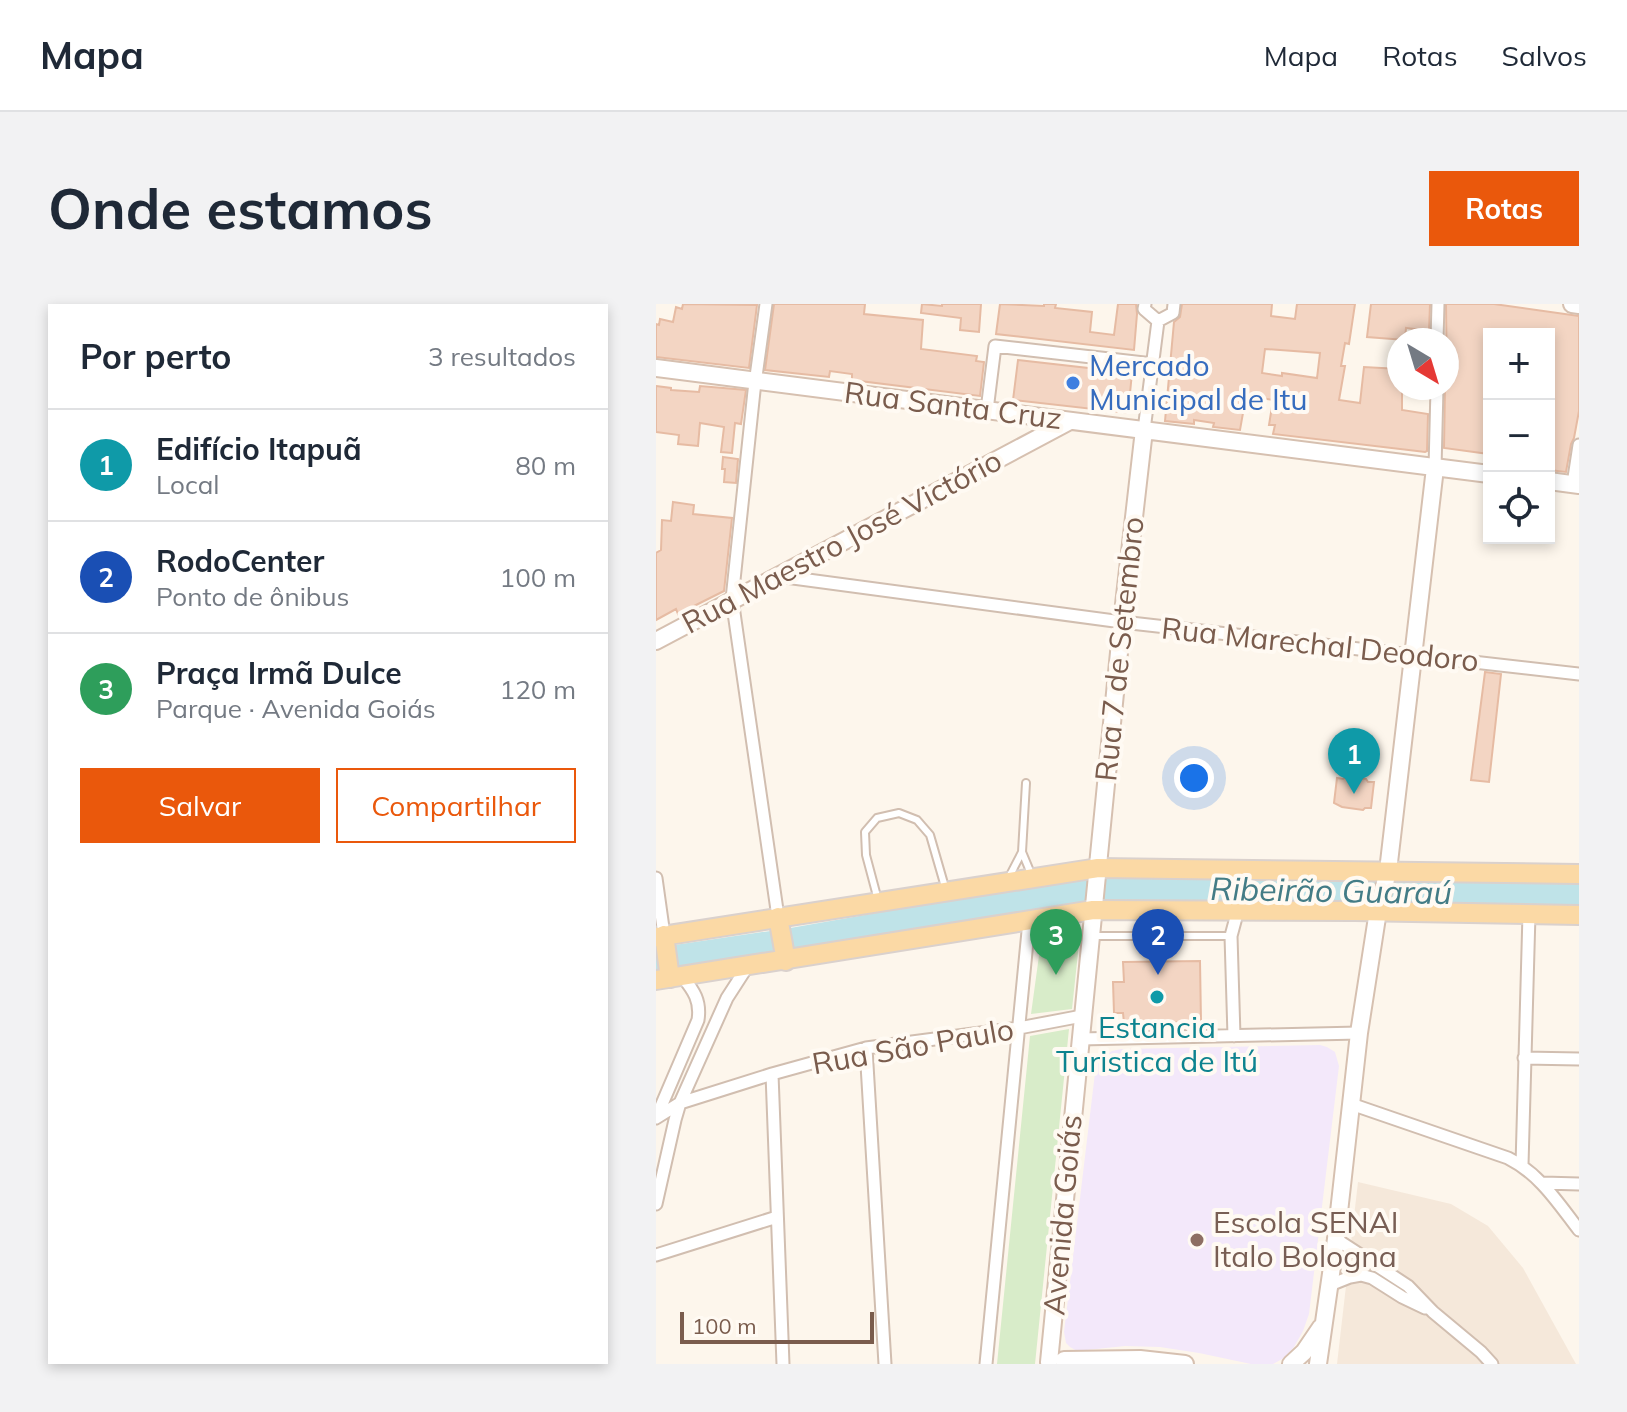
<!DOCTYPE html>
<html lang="pt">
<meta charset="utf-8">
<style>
body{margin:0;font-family:Mulish,sans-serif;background:#f2f2f3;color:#1f2937}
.controls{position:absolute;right:24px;top:24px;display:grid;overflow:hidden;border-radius:0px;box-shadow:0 4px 12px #0003}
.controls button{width:72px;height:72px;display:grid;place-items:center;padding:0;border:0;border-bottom:2px solid #e0e1e3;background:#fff;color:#1f2937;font:40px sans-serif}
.compass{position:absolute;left:731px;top:24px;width:72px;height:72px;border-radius:50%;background:#fff;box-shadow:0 4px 12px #0003;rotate:142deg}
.scale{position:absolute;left:24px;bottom:20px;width:194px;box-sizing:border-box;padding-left:8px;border:4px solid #7a5c4d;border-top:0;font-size:22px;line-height:28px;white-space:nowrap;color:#7a5c4d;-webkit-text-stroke:6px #fffaf3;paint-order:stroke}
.you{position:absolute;left:538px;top:474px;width:28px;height:28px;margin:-20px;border:6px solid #fff;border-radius:50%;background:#1a73e8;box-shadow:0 0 0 12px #1a73e833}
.badge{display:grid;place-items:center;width:52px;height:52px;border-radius:50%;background:#ea580c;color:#fff;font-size:26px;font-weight:700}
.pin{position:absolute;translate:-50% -66px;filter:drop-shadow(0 2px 4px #0008)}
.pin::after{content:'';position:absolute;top:42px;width:28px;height:24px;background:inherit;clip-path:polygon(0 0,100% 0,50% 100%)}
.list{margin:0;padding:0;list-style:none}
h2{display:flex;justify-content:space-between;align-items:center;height:104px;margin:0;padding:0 32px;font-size:34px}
h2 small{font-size:26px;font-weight:400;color:#747a83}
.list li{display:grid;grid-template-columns:52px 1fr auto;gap:24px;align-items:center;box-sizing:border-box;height:112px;padding:0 32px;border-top:2px solid #e0e1e3}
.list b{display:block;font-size:30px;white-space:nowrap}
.list p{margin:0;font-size:26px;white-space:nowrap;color:#747a83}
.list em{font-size:26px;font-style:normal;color:#747a83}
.actions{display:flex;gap:16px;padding:24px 32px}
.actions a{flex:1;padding:18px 0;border:2px solid #ea580c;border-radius:0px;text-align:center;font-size:28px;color:#ea580c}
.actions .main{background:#ea580c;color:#fff}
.icon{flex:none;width:44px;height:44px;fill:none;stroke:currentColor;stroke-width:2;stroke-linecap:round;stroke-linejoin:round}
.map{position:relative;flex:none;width:923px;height:1060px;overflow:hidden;border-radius:0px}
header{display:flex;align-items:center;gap:48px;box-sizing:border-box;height:112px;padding:0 40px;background:#fff;border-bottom:2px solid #e0e1e3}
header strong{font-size:38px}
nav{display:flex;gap:44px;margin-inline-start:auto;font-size:28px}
.intro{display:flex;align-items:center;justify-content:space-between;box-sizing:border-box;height:192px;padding:0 48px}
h1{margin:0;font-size:56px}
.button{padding:20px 36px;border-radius:0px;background:#ea580c;color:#fff;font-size:28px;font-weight:700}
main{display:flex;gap:48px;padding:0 48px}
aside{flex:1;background:#fff;border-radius:0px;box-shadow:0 4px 12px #0003}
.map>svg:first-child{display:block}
</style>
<header>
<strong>Mapa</strong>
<nav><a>Mapa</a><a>Rotas</a><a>Salvos</a></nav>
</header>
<div class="intro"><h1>Onde estamos</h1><a class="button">Rotas</a></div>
<main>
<aside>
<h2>Por perto<small>3 resultados</small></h2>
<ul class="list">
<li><span class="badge" style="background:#0f9aa8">1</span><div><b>Edifício Itapuã</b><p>Local</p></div><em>80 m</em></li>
<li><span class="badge" style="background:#1a4fb4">2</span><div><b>RodoCenter</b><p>Ponto de ônibus</p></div><em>100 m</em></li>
<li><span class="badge" style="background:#2e9e5b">3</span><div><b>Praça Irmã Dulce</b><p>Parque · Avenida Goiás</p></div><em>120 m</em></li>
</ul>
<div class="actions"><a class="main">Salvar</a><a>Compartilhar</a></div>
</aside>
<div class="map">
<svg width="923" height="1060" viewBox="0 0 923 1060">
<rect width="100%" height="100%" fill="#fdf6ec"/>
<path fill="#f5e8da" d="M702,878L795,900L832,922L867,964L920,1060H681Z"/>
<path fill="#f3e8fa" d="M664,741L671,743L679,748L683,762L653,1010L647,1027L638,1043L628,1054L617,1060H595L543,1049L504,1043L469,1042L421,1047L414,1043L410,1039L408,1028L439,769L442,760L448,752L456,747L466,745Z"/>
<path fill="#d8ecc9" d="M424,630L416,705L375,710L385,637Z
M413,725L379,1060H341L374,732Z"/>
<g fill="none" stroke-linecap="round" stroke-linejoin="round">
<path stroke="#bfe3e8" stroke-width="24" d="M0,656L135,636L416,587L456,584L923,591"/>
</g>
<path fill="#f3d5c3" stroke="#e6bba3" stroke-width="2" fill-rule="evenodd" d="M27,0L101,1L93,64L0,53V20L3,21L4,15L17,18L20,3L26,5Z
M118,0H209L208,10L267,16L265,45L321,52L320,57L328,58L324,92L196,76V70L174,67L173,73L109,66Z
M266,0L286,2V0H325L323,28L304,26L305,14L265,9Z
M344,0L388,2V0H400L399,4L436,8L434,28L458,31L462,0H480L481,10L478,46L340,30Z
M526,0H616L615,12L639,15L641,0H699L693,40L689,39L685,62H689L683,96L704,99L708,63L743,65V84H746V106L772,110L771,147L769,148L761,147L617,130L619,121H613L617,96L590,92L584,126L557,123L558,119L538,116V120L509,117L518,18L524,13ZM609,45L664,49L661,74L626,69V72L606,69Z
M715,0H774L773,27L750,24L749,36L711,33Z
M790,0H838L923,12V107L918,134L915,140L910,168L893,166V30H833V66L832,65L828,93L833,94V150L788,144L789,84H791Z
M362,56L476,69L472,109L357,96Z
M0,82L15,84V86L43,88L44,82L90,86L85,120L79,119L76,149L65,148L68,123L44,119L42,142L22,140L23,131L0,128Z
M67,153L82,155L80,179L68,178L69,165H66Z
M17,198L38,201L37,210L76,214L68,287L22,310L20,305L0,316V249L5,246L6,216L15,217Z
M829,368L845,370L833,478L815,476Z
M690,473L710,475L712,478H718L715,504H709L707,506L686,503L678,499L681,474L687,475Z
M544,657L545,718L468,719L467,709H458L457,678H468L467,658Z"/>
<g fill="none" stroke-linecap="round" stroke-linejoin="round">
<g stroke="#d1beb0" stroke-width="10">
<path id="lane" d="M366,548L376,572
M352,575L366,548L370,479
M222,596L210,551L209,528L221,514L243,509L261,516L274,531L289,583
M438,632H575"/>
</g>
<g stroke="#d1beb0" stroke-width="15">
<path id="street" d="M110,0L98,87L76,295L122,613
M502,17L517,9L518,0
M781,36L782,0
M331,106L339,42L497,60
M488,126L502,17L488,5L489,0
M779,164L781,84
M917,180L923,141
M122,272L466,318L923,370
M0,574L8,631
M578,732L575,632L582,606
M424,735L703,729
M210,744L229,1060
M868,754L923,755
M116,770L127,1060
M695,800L852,854C884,870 902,899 923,926
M0,814L24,799L116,770L210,744L363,724L426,712
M0,814L42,716C45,697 38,687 26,672
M866,861L873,610
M887,879L923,880
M0,900L19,816L24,799L71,694L91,663
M680,935L752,982L777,1008L825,1048L836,1060
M0,951L121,913
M674,981L694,973L705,971L716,974L746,993L769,1004
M330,1060L373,617"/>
</g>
<g stroke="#d6c0b0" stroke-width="20">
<path id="secondary" d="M916,0L923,1
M0,64L833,170
M893,177L923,181
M0,337L414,117
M408,1056L484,1055L529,1060
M393,1058L466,318L488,126
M635,1060L648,1048L665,1023
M662,1060L680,935L703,729L722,607L732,567L779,164"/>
</g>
<g stroke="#dad1cd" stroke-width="22">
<path id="primary" d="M122,613L130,657
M8,631L14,674
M0,633L442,564L923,570
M0,676L437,606L699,607L923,611"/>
</g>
<use href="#lane" stroke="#fff" stroke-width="6"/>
<use href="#street" stroke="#fff" stroke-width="11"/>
<use href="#secondary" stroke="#fff" stroke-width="16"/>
<use href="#primary" stroke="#fbd9a5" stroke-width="18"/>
</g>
<circle fill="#3f7fe0" stroke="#fffaf3" stroke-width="3" cx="417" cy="79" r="8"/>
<circle fill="#0f9aa8" stroke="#fffaf3" stroke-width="3" cx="501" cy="693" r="8"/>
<circle fill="#8d6e63" stroke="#fffaf3" stroke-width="3" cx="541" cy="936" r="8"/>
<g text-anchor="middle" stroke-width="8" stroke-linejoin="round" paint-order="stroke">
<g font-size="30" fill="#366cbe" stroke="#fffaf3" text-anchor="start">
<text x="433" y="72">Mercado<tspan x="433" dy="34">Municipal de Itu</tspan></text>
</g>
<g font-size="30" fill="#7a5c4d" stroke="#fffaf3">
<text transform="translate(297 102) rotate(7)" y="10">Rua Santa Cruz</text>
<text transform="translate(186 238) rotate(-28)" y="10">Rua Maestro José Victório</text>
<text transform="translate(664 341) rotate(6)" y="10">Rua Marechal Deodoro</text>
<text transform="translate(464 345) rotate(-84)" y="10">Rua 7 de Setembro</text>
<text transform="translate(257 743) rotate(-10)" y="10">Rua São Paulo</text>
<text transform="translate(407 911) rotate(-85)" y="10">Avenida Goiás</text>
</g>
<g font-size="30" fill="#0d838f" stroke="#fffaf3">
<text x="501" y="734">Estancia<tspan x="501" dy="34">Turistica de Itú</tspan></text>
</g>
<g font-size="30" fill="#785e54" stroke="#fffaf3" text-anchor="start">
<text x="557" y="929">Escola SENAI<tspan x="557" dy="34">Italo Bologna</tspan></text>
</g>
<g font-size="32" font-style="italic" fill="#437c86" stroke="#fffaf3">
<text transform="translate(675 587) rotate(1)" y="11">Ribeirão Guaraú</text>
</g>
</g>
</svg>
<div class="controls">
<button>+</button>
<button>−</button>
<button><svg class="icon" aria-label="locate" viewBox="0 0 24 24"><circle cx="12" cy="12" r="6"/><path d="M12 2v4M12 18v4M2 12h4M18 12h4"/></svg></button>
</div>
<svg class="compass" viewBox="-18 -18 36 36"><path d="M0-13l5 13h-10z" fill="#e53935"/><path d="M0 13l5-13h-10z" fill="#747a83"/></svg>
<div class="scale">100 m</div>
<div class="you"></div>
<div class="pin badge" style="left:698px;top:490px;background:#0f9aa8">1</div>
<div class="pin badge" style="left:502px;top:671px;background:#1a4fb4">2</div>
<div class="pin badge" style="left:400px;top:671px;background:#2e9e5b">3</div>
</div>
</main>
